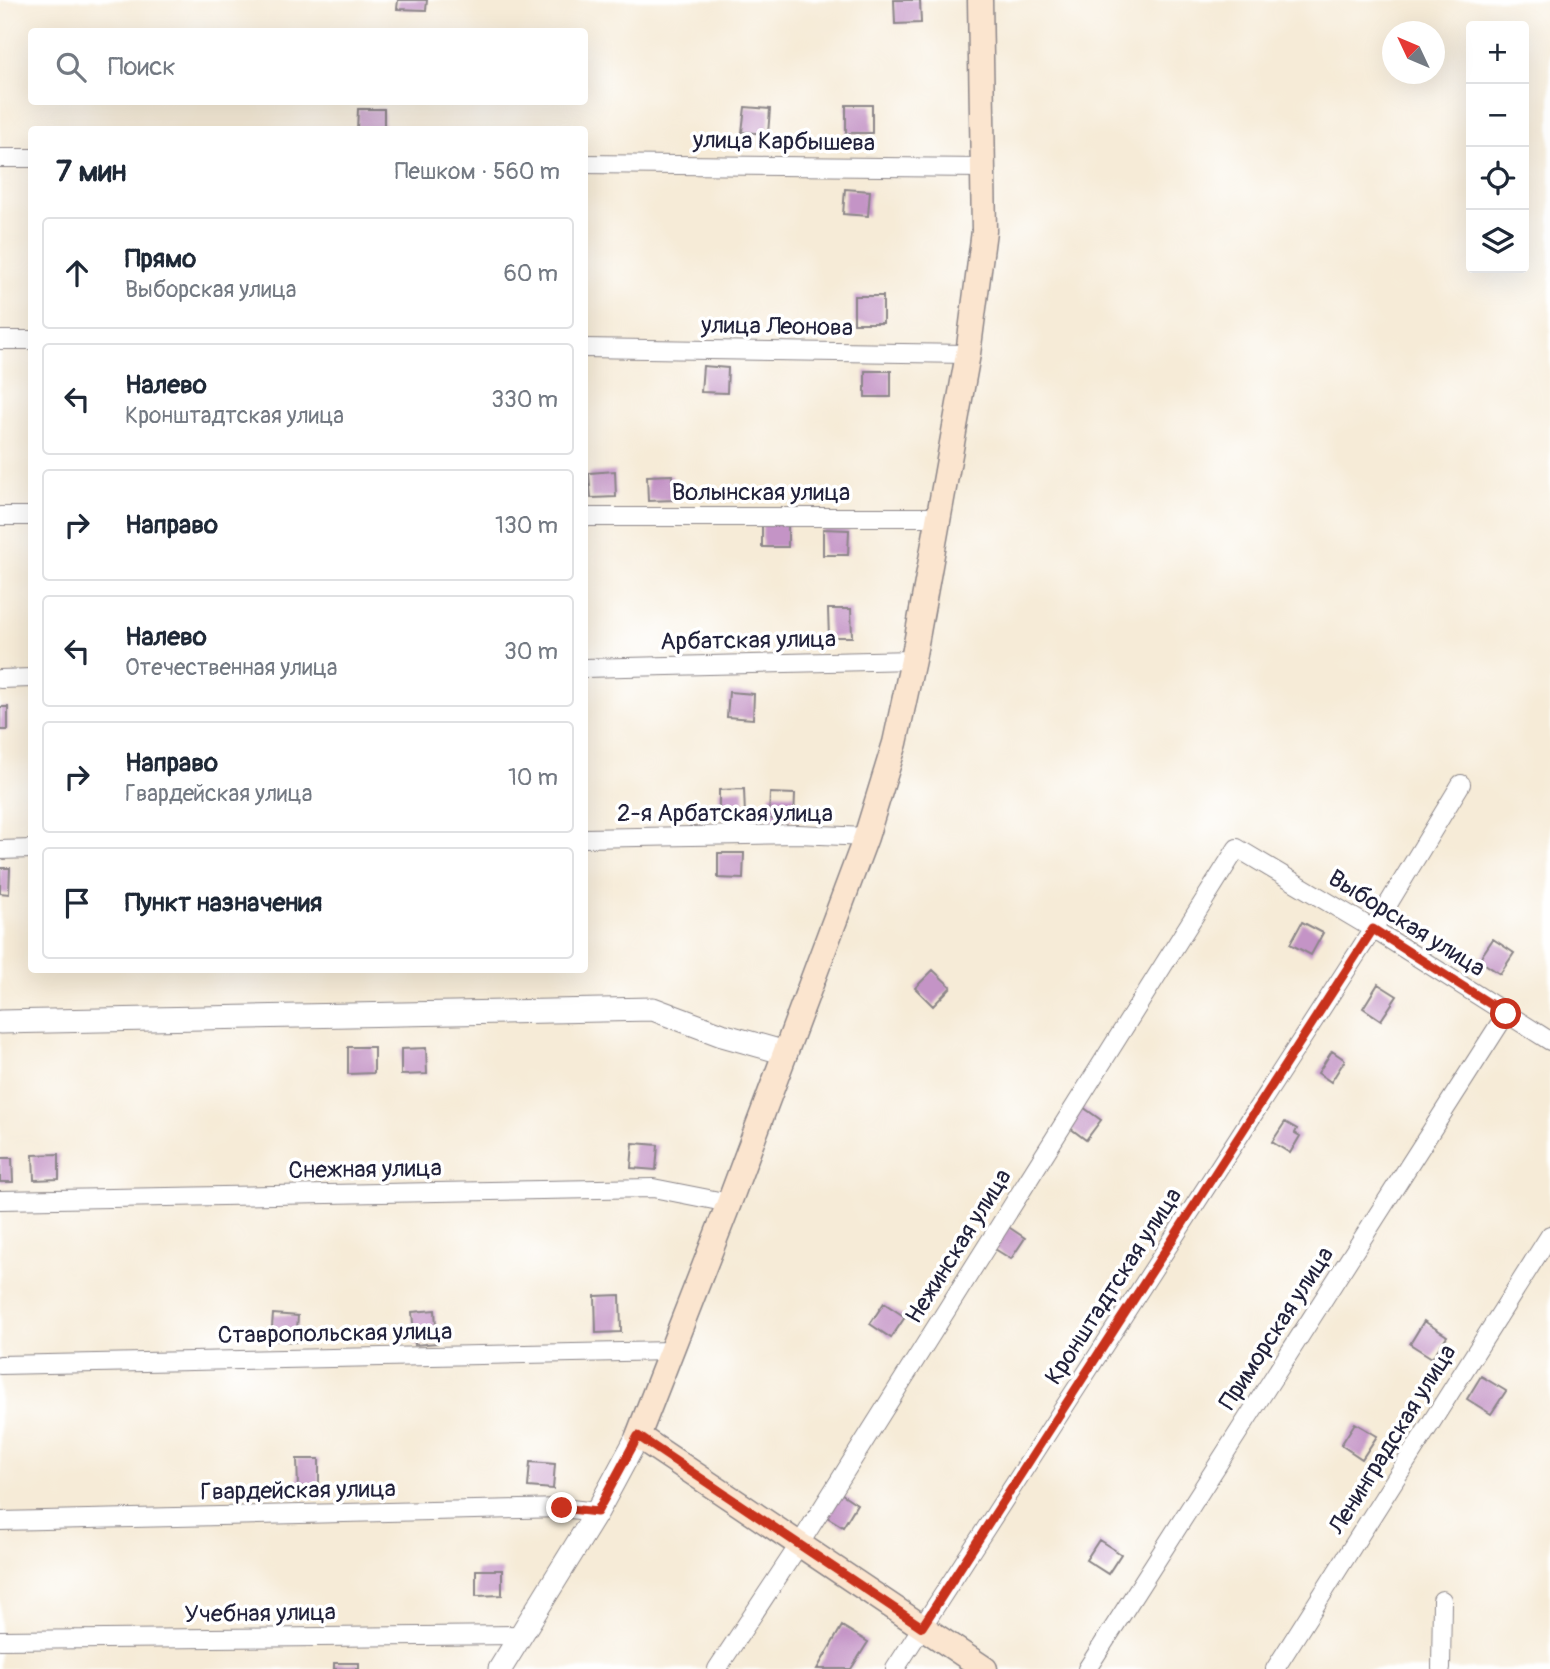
<!DOCTYPE html>
<html lang="ru">
<meta charset="utf-8">
<style>
body{margin:0;font-family:Pangolin,sans-serif;background:#f2f2f3;color:#1f2937}
.controls{position:absolute;right:21px;top:21px;display:grid;overflow:hidden;border-radius:7px;box-shadow:0 7px 28px #0002}
.controls button{width:63px;height:63px;display:grid;place-items:center;padding:0;border:0;border-bottom:2px solid #e0e1e3;background:#fff;color:#1f2937;font:35px sans-serif}
.compass{position:absolute;left:1382px;top:21px;width:63px;height:63px;border-radius:50%;background:#fff;box-shadow:0 7px 28px #0002;rotate:314deg}
.stop{position:absolute;width:21px;height:21px;margin:-16px;border:5px solid #c8321e;border-radius:50%;background:#fff}
.stop.end{background:#c8321e;border-color:#fff;box-shadow:0 2px 7px #0008}
.list{margin:0;padding:0;list-style:none}
h2{display:flex;justify-content:space-between;align-items:center;height:91px;margin:0;padding:0 28px;font-size:30px}
h2 small{font-size:23px;font-weight:400;color:#747a83}
.list li{display:grid;grid-template-columns:46px 1fr auto;gap:21px;align-items:center;box-sizing:border-box;height:112px;margin:0 14px 14px;padding:0 14px;border:2px solid #e0e1e3;border-radius:7px}
.list b{display:block;font-size:26px;white-space:nowrap}
.list p{margin:0;font-size:23px;white-space:nowrap;color:#747a83}
.list em{font-size:23px;font-style:normal;color:#747a83}
.icon{flex:none;width:38px;height:38px;fill:none;stroke:currentColor;stroke-width:2;stroke-linecap:round;stroke-linejoin:round}
.map{position:relative;flex:none;width:1550px;height:1669px;overflow:hidden}
.search{position:absolute;background:#fff;box-shadow:0 7px 28px #0002;left:28px;top:28px;width:560px;height:77px;display:flex;align-items:center;gap:18px;box-sizing:border-box;padding:0 24px;border-radius:7px;color:#747a83;font-size:26px}
.panel{position:absolute;background:#fff;box-shadow:0 7px 28px #0002;left:28px;top:126px;width:560px;height:847px;border-radius:7px}
.map>svg:first-child{display:block}
</style>
<div class="map">
<svg width="1550" height="1669" viewBox="0 0 1550 1669">
<rect width="100%" height="100%" fill="#fff"/>
<filter id="ink" filterUnits="userSpaceOnUse"><feTurbulence type="fractalNoise" baseFrequency=".0143" numOctaves="2"/><feDisplacementMap in="SourceGraphic" scale="14" xChannelSelector="R" yChannelSelector="G"/><feConvolveMatrix kernelMatrix="1 2 1 2 8 2 1 2 1" color-interpolation-filters="sRGB"/></filter>
<filter id="wash" filterUnits="userSpaceOnUse"><feTurbulence type="fractalNoise" baseFrequency=".00686" numOctaves="4" result="noise"/><feDisplacementMap in="SourceGraphic" scale="28" xChannelSelector="R" yChannelSelector="G"/><feGaussianBlur stdDeviation="1.57" result="paint"/><feColorMatrix in="noise" values="0 0 0 0 0 0 0 0 0 0 0 0 0 0 0 0 0 1.4 0 .05"/><feComposite in="paint" operator="in"/></filter>
<g filter="url(#wash)">
<rect width="100%" height="100%" fill="#f6ebd7"/>
<g id="blocks">
<path fill="#c494c6" d="M398,0H427L426,10L397,9Z
M894,0H920L921,23L895,24Z
M846,105H872V133H846Z
M745,107L770,109L768,134L742,132Z
M358,109H384V130H357Z
M845,189L870,191L868,216L843,214Z
M854,296H883V323H854Z
M703,366L728,368L727,393L701,392Z
M865,371H891V397H865Z
M615,471L616,497L591,498L589,473Z
M672,475L674,500L648,501L647,476Z
M762,519H788V547H762Z
M823,529L849,530L848,555H823Z
M828,609H851L852,637H829Z
M729,692L754,694L753,719L727,717Z
M0,707H8V730H0Z
M744,789L745,815H719V790Z
M770,793L795,794L794,819H769Z
M718,853H744L743,879L718,878Z
M0,868H10L9,894L0,893Z
M1302,922L1323,933L1311,955L1290,944Z
M1493,939L1514,953L1500,974L1479,960Z
M933,970L951,987L933,1006L915,988Z
M1378,984L1397,996L1381,1020L1363,1008Z
M348,1047H374V1073L348,1074Z
M426,1048L427,1074L401,1075V1049Z
M1332,1051L1345,1060L1331,1082L1318,1073Z
M1080,1105L1101,1120L1086,1140L1066,1125Z
M1285,1122L1297,1129L1295,1133L1300,1136L1290,1153L1272,1142Z
M633,1143L658,1145L656,1170L631,1168Z
M59,1154V1179L34,1180L33,1155Z
M0,1158H12L13,1182H0Z
M1004,1224L1025,1238L1011,1259L990,1246Z
M620,1295L621,1332L596,1333L595,1296Z
M884,1303L905,1317L891,1338L870,1324Z
M435,1310L437,1343L415,1345L412,1312Z
M273,1314L298,1316L296,1342L271,1340Z
M1424,1321L1447,1336L1432,1358L1410,1344Z
M1481,1376L1506,1391L1491,1414L1467,1399Z
M1355,1423L1377,1436L1362,1459L1341,1445Z
M297,1459H319V1486L298,1487Z
M530,1462L555,1464L553,1489L528,1487Z
M839,1492L857,1504L843,1527L824,1515Z
M1099,1540L1121,1554L1108,1574L1086,1560Z
M476,1570H502V1595L476,1596Z
M842,1626L868,1642L851,1669H817Z
M334,1663H359V1669H334Z"/>
</g>
</g>
<g filter="url(#ink)">
<use href="#blocks" fill-opacity="0" stroke="#8c8689" stroke-width="2"/>
<g fill="none" stroke-linecap="round" stroke-linejoin="round">
<g stroke="#8c8689" stroke-width="20">
<path id="minor" d="M0,158H32
M584,164L983,168
M0,340H32
M584,348L968,354
M0,516H32
M584,517H937
M584,668L913,660
M0,679L32,678
M584,838L798,834L866,837
M0,850L32,849
M0,1200L653,1188L729,1203
M0,1365L671,1351
M0,1521L562,1508L597,1512
M0,1640L521,1635
M717,1669L799,1545L1237,848L1373,929L1550,1041
M895,1669L1373,929L1461,784
M1087,1669L1506,1014
M1275,1669L1550,1235
M1441,1669L1442,1600"/>
</g>
<g stroke="#8c8689" stroke-width="25">
<path id="tertiary" d="M0,1022L653,1009L722,1035L786,1053
M500,1669L597,1512L638,1436"/>
</g>
<g stroke="#8c8689" stroke-width="27">
<path id="secondary" d="M980,0L984,231L968,354L913,660L895,743L866,837L729,1203L638,1436L985,1669"/>
</g>
<use href="#minor" stroke="#fff" stroke-width="18"/>
<use href="#tertiary" stroke="#fff" stroke-width="23"/>
<use href="#secondary" stroke="#fbe5cf" stroke-width="24"/>
</g>
</g>
<g fill="none" stroke-linecap="round" stroke-linejoin="round" filter="url(#ink)">
<path stroke="#c8321e" stroke-width="9" d="M562,1508L597,1512L638,1436L922,1627L1373,929L1506,1014"/>
</g>
<g text-anchor="middle" stroke-width="7" stroke-linejoin="round" paint-order="stroke">
<g font-size="24" fill="#22223b" stroke="#fff">
<text transform="translate(784 141) rotate(1)" y="8">улица Карбышева</text>
<text transform="translate(777 326) rotate(1)" y="8">улица Леонова</text>
<text x="761" y="500">Волынская улица</text>
<text transform="translate(748 640) rotate(-1)" y="8">Арбатская улица</text>
<text x="725" y="821">2-я Арбатская улица</text>
<text transform="translate(1407 923) rotate(32)" y="8">Выборская улица</text>
<text transform="translate(365 1169) rotate(-1)" y="8">Снежная улица</text>
<text transform="translate(958 1246) rotate(-58)" y="8">Нежинская улица</text>
<text transform="translate(1113 1286) rotate(-57)" y="8">Кронштадтская улица</text>
<text transform="translate(1276 1328) rotate(-57)" y="8">Приморская улица</text>
<text transform="translate(335 1333) rotate(-1)" y="8">Ставропольская улица</text>
<text transform="translate(1392 1439) rotate(-58)" y="8">Ленинградская улица</text>
<text transform="translate(298 1490) rotate(-1)" y="8">Гвардейская улица</text>
<text transform="translate(260 1613) rotate(-1)" y="8">Учебная улица</text>
</g>
</g>
</svg>
<div class="controls">
<button>+</button>
<button>−</button>
<button><svg class="icon" aria-label="locate" viewBox="0 0 24 24"><circle cx="12" cy="12" r="6"/><path d="M12 2v4M12 18v4M2 12h4M18 12h4"/></svg></button>
<button><svg class="icon" aria-label="layers" viewBox="0 0 24 24"><path d="M12 4l9 5-9 5-9-5zM3 14l9 5 9-5"/></svg></button>
</div>
<svg class="compass" viewBox="-18 -18 36 36"><path d="M0-13l5 13h-10z" fill="#e53935"/><path d="M0 13l5-13h-10z" fill="#747a83"/></svg>
<div class="stop" style="left:1506px;top:1014px"></div>
<div class="stop end" style="left:562px;top:1508px"></div>
<div class="search"><svg class="icon" aria-label="search" viewBox="0 0 24 24"><circle cx="10" cy="10" r="6"/><path d="M15 15l6 6"/></svg>Поиск</div>
<section class="panel">
<h2>7 мин<small>Пешком · 560 m</small></h2>
<ul class="list">
<li><svg class="icon" aria-label="ahead" viewBox="0 0 24 24"><path d="M12 20V5M6 11l6-6 6 6"/></svg><div><b>Прямо</b><p>Выборская улица</p></div><em>60 m</em></li>
<li><svg class="icon" aria-label="left" viewBox="0 0 24 24"><path d="M17 20v-9H6M10 6l-5 5 5 5"/></svg><div><b>Налево</b><p>Кронштадтская улица</p></div><em>330 m</em></li>
<li><svg class="icon" aria-label="right" viewBox="0 0 24 24"><path d="M7 20v-9h11M14 6l5 5-5 5"/></svg><div><b>Направо</b></div><em>130 m</em></li>
<li><svg class="icon" aria-label="left" viewBox="0 0 24 24"><path d="M17 20v-9H6M10 6l-5 5 5 5"/></svg><div><b>Налево</b><p>Отечественная улица</p></div><em>30 m</em></li>
<li><svg class="icon" aria-label="right" viewBox="0 0 24 24"><path d="M7 20v-9h11M14 6l5 5-5 5"/></svg><div><b>Направо</b><p>Гвардейская улица</p></div><em>10 m</em></li>
<li><svg class="icon" aria-label="arrive" viewBox="0 0 24 24"><path d="M6 21V4h12l-3 4 3 4H6"/></svg><div><b>Пункт назначения</b></div></li>
</ul>
</section>
</div>
